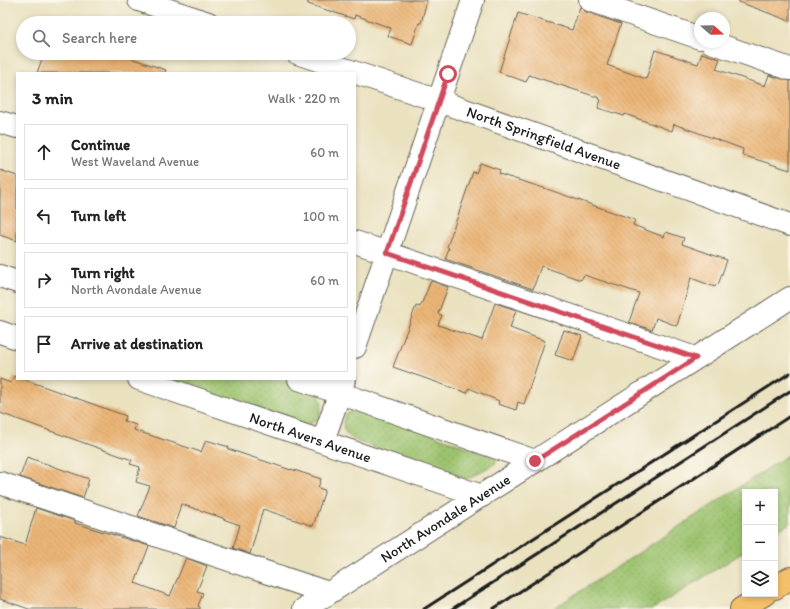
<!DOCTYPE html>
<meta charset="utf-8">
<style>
body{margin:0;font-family:Itim,sans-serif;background:#f2f2f2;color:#222}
.controls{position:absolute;right:12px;bottom:12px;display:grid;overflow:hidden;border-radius:0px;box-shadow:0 2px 6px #0003}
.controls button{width:36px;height:36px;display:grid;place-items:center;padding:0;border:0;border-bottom:1px solid #e0e0e0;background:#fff;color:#222;font:20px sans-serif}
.compass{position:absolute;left:694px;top:12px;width:36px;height:36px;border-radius:50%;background:#fff;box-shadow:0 2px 6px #0003;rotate:110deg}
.stop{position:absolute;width:12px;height:12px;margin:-9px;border:3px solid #d1495b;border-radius:50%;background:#fff}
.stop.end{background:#d1495b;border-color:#fff;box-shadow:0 1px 4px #0008}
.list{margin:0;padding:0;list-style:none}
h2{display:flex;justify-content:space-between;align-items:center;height:52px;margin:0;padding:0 16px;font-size:17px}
h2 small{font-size:13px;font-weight:400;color:#767676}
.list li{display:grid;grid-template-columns:26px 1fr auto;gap:12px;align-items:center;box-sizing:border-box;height:56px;margin:0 8px 8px;padding:0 8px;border:1px solid #e0e0e0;border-radius:0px}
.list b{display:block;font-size:15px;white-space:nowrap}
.list p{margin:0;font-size:13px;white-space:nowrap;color:#767676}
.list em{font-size:13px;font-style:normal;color:#767676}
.icon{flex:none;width:22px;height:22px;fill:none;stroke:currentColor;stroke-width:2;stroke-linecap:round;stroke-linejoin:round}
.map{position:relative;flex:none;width:790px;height:609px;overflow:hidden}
.search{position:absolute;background:#fff;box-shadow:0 2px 6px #0003;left:16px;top:16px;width:340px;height:44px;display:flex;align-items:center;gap:10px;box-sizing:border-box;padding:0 14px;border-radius:22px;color:#767676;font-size:15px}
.panel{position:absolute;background:#fff;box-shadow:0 2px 6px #0003;left:16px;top:72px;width:340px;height:308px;border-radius:0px}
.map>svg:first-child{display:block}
</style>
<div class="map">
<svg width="790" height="609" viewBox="0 0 790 609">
<defs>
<pattern id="grass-dots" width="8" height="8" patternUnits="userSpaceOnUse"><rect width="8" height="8" fill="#9cc36e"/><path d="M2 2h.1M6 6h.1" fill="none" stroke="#86a75f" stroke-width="1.8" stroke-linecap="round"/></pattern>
<pattern id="building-back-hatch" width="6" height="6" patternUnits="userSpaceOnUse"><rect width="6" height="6" fill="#ebb577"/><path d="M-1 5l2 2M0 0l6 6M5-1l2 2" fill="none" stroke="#c99b66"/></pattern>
</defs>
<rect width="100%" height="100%" fill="#fbf7ec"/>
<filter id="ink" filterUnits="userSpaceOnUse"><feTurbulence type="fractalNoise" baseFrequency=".025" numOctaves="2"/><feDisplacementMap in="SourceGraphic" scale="8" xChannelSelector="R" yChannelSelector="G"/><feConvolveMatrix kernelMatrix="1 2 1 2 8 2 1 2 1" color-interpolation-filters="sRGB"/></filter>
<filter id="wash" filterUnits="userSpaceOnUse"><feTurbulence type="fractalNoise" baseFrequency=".012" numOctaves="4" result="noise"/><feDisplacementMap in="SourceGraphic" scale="16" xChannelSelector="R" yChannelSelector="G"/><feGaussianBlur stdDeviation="0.9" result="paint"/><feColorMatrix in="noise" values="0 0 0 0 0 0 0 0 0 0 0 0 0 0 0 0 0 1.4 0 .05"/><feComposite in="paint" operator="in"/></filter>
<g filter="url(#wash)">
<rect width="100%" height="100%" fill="#eae1bf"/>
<path fill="url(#grass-dots)" stroke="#5c7045" d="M166,379H279L315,392L320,397L322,404L319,418L310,424L302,425Z
M362,409L496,458V463L467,479L358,442C346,435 340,430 345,415L352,411Z
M790,454V523L775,532V492H745V551L653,609H553Z"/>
<g id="blocks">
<path fill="url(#building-back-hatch)" d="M308,0H427L421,23H419L412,44L388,36L391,28L355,15L354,19L308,4Z
M739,0H790V21L739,2Z
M580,7L586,12L621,24L607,65L646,79L655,50L698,64L702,53L720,59L716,69L765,86L769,75L790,81V170L742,155L743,149L674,124L672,131L625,114L624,116L598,108L601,100L599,99L600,98L529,75L526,82L499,72L518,13L572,30Z
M44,53H116L166,70L165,73H37Z
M480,163L500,170L499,174L547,189L635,220L633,225L664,237L666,232L684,238L682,244L727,260L718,285L716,284L715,287L691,278L677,326L656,318L652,330L629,322L639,293L584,275L581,280L541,266L533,289L445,259L449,248L447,247L473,172L476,173Z
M0,170L17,176V241L0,235Z
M431,281L448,287L438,314L442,315L438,325L482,340L495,303L516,310L510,328L545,341L524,404L518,402L516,410L498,404L499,401L469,388L467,393L393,367L416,306L420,307Z
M564,330L582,336L573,361L555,355Z
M14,376L17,377V379H23L126,416L124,421L136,425L134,430L201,452L206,440L229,447L228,449L291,470V469L321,479L318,488L325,490L313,526L263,509L250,554L233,548L240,525L223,519V518L181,504L174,528L138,516L150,486L136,482L140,467L130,464L132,460L0,413V379L11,383Z
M27,457L89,479L83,498L20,477Z
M36,508L75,521V523L149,546L135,583L170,596L186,558L207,566L197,591L203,593L198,606L200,607V609H29L0,599V537L25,545Z"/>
</g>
</g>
<g filter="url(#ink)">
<use href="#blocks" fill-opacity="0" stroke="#646155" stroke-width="1"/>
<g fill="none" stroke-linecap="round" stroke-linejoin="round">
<g stroke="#646155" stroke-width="24">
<g id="minor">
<path d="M139,0L208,23"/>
<path d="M590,0L700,38"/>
<path d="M711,42L790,69"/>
<path id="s1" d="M297,53L439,101L790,225"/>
<path d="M0,122L17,127"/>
<path d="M355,242L695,358"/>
<path d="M0,276L17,282"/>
<path d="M0,332L17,338"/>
<path d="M355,347L473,0"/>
<path id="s2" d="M139,379L482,496"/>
<path d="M299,379L535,461"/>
<path d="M323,441L344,380"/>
<path d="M0,483L328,593"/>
<path id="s3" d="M304,609L790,298"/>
</g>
</g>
<g stroke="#646155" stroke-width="24">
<path id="highway" d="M775,588L790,578
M741,609L765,594"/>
</g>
<use href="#minor" stroke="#fff" stroke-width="22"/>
<use href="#highway" stroke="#f4c16a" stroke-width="22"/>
<path stroke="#1c1c1c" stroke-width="3" d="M424,609L790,373
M452,609L790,391
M493,609L790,416"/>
</g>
</g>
<g fill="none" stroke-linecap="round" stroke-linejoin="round" filter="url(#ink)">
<path stroke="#d1495b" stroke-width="5" d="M448,74L387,253L696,358L535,461"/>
</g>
<g text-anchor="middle" stroke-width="3" stroke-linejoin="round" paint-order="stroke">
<g font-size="15" fill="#1c1c1c" stroke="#fbf7ec">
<text dy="5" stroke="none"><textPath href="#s1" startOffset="261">North Springfield Avenue</textPath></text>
<text dy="5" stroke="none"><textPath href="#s2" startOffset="181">North Avers Avenue</textPath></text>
<text dy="5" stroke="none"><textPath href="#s3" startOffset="168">North Avondale Avenue</textPath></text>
</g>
</g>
</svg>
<div class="controls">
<button>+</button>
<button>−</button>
<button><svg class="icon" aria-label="layers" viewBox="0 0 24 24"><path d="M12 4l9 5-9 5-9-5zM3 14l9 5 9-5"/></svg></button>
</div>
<svg class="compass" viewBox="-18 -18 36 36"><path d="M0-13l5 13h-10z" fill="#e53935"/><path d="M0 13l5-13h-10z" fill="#767676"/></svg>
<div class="stop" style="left:448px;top:74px"></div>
<div class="stop end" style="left:535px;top:461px"></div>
<div class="search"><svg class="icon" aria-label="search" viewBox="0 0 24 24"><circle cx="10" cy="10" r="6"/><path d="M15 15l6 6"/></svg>Search here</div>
<section class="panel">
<h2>3 min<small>Walk · 220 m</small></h2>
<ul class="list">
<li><svg class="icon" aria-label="ahead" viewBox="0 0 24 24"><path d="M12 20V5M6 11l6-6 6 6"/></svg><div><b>Continue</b><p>West Waveland Avenue</p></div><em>60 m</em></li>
<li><svg class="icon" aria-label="left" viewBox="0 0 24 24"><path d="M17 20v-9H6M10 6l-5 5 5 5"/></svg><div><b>Turn left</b></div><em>100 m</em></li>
<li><svg class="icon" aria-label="right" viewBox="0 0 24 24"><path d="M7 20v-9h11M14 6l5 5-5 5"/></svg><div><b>Turn right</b><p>North Avondale Avenue</p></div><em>60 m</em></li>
<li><svg class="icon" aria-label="arrive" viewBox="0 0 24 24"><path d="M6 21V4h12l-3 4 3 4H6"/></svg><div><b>Arrive at destination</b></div></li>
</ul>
</section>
</div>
